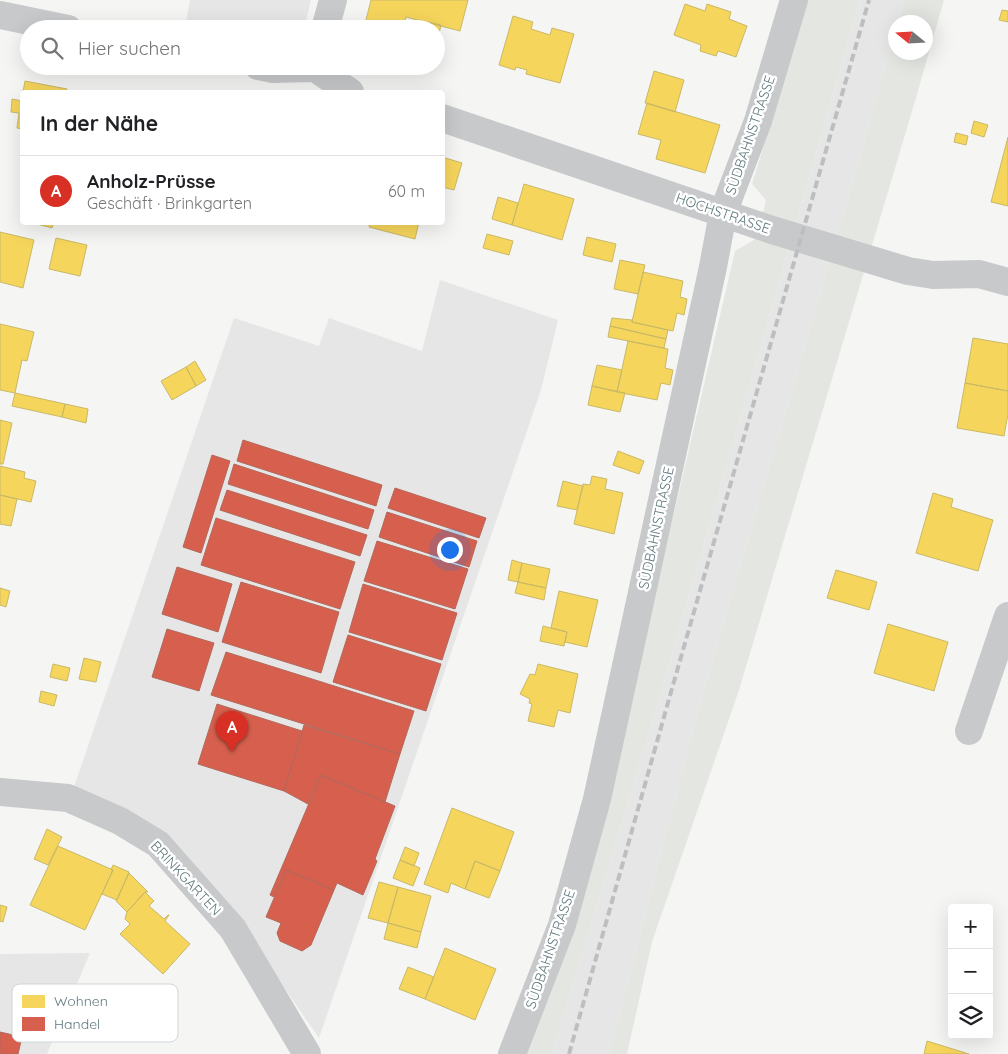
<!DOCTYPE html>
<html lang="de">
<meta charset="utf-8">
<style>
body{margin:0;font-family:Quicksand,sans-serif;background:#f6f6f6;color:#202124}
.controls{position:absolute;right:15px;bottom:15px;display:grid;overflow:hidden;border-radius:5px;box-shadow:0 5px 20px #0002}
.controls button{width:45px;height:45px;display:grid;place-items:center;padding:0;border:0;border-bottom:1px solid #e0e0e0;background:#fff;color:#202124;font:25px sans-serif}
.compass{position:absolute;left:888px;top:15px;width:45px;height:45px;border-radius:50%;background:#fff;box-shadow:0 5px 20px #0002;rotate:288deg}
.you{position:absolute;left:449px;top:549px;width:18px;height:18px;margin:-12px;border:4px solid #fff;border-radius:50%;background:#1a73e8;box-shadow:0 0 0 8px #1a73e833}
.badge{display:grid;place-items:center;width:32px;height:32px;border-radius:50%;background:#d93025;color:#fff;font-size:16px;font-weight:700}
.pin{position:absolute;translate:-50% -41px;filter:drop-shadow(0 1px 2px #0008)}
.pin::after{content:'';position:absolute;top:26px;width:18px;height:15px;background:inherit;clip-path:polygon(0 0,100% 0,50% 100%)}
.list{margin:0;padding:0;list-style:none}
h2{display:flex;justify-content:space-between;align-items:center;height:65px;margin:0;padding:0 20px;font-size:21px}
h2 small{font-size:16px;font-weight:400;color:#757577}
.list li{display:grid;grid-template-columns:32px 1fr auto;gap:15px;align-items:center;box-sizing:border-box;height:70px;padding:0 20px;border-top:1px solid #e0e0e0}
.list b{display:block;font-size:19px;white-space:nowrap}
.list p{margin:0;font-size:16px;white-space:nowrap;color:#757577}
.list em{font-size:16px;font-style:normal;color:#757577}
.icon{flex:none;width:28px;height:28px;fill:none;stroke:currentColor;stroke-width:2;stroke-linecap:round;stroke-linejoin:round}
.map{position:relative;flex:none;width:1008px;height:1054px;overflow:hidden}
.search{position:absolute;background:#fff;box-shadow:0 5px 20px #0002;left:20px;top:20px;width:425px;height:55px;display:flex;align-items:center;gap:12px;box-sizing:border-box;padding:0 18px;border-radius:28px;color:#757577;font-size:19px}
.panel{position:absolute;background:#fff;box-shadow:0 5px 20px #0002;left:20px;top:90px;width:425px;height:135px;border-radius:5px}
.map>svg:first-child{display:block}
</style>
<div class="map">
<svg width="1008" height="1054" viewBox="0 0 1008 1054">
<rect width="100%" height="100%" fill="#f5f5f4"/>
<path fill="#e5e6e5" d="M190,0H311L304,29H221L186,22Z
M860,0H904L898,22H896L895,31L848,199L701,699L609,1054H552L662,690Z
M440,280L558,320L541,390L319,1038L231,911L73,790L234,318L319,346L329,318L422,351Z
M90,953L47,1054H0V954Z"/>
<path fill="#e4e7e1" d="M808,0H860L662,690L552,1054H521L607,801L735,251L757,238L766,200L752,184Z
M904,0H944L913,108L739,690L652,942L627,1054H609L701,699L848,199L895,31L896,52H926V22H898Z"/>
<path fill="#f6d55c" stroke="#c9b966" d="M371,0H468L460,31L406,17L403,29H386L365,24Z
M685,4L705,11L707,4L731,12L729,19L747,26L736,57L718,51L716,56L700,51L701,45L674,35Z
M1002,10L1008,11V22L999,20Z
M513,16L533,22L531,29L550,35L552,28L574,34L560,83L526,74L527,70L516,67L515,70L499,65Z
M419,20L441,25L436,46V29H417Z
M654,71L684,80L675,112L645,103Z
M25,81L67,89L66,92H23Z
M22,95V129L17,128L19,113L11,112L12,99L22,101Z
M647,103L720,125L705,173L656,159L661,140L638,134Z
M974,121L988,125L984,137L971,133Z
M956,133L968,136L966,145L954,142Z
M1008,137V206L991,202Z
M442,157L462,163L454,190L442,187Z
M524,184L574,199L562,240L512,225Z
M498,197L518,203L512,225L492,219Z
M30,222H54L52,228Z
M370,222H419L415,239L369,227Z
M0,232L34,240L23,288L0,282Z
M487,234L513,241L509,255L483,248Z
M587,237L616,244L612,262L583,255Z
M56,238L87,245L80,276L49,269Z
M620,260L645,265L638,294L614,289Z
M643,272L683,281L680,297L687,299L684,315L677,313L673,331L632,322Z
M612,318L632,320V322L668,330L666,339L610,326Z
M0,324L34,332L27,361L22,360L15,393L0,390Z
M610,326L666,339L664,348L608,337Z
M973,338L1008,344V391L965,383Z
M628,341L668,349L665,368L673,370L670,385L661,383L657,400L617,392Z
M195,361L206,380L196,386L186,367Z
M597,365L622,370L617,392L592,386Z
M186,367L196,386L172,400L161,381Z
M965,383L1008,391V414L1004,436L957,428Z
M592,386L625,393L620,412L588,405Z
M15,393L65,404L62,417L12,406Z
M65,404L88,409L86,423L62,417Z
M0,420L12,423L3,464H0Z
M618,451L644,461L639,474L613,465Z
M0,466L25,472L24,478L36,481L31,502L0,495Z
M592,476L607,479L605,489L623,493L614,534L574,524L583,484L590,485Z
M563,481L583,486L577,510L557,506Z
M933,493L953,499L951,507L993,520L978,571L916,553Z
M0,495L17,499L11,526L0,524Z
M512,560L522,563L518,582L508,580Z
M522,563L550,569L546,588L518,582Z
M836,570L877,582L869,610L827,598Z
M518,582L546,588L544,600L515,593Z
M0,588L10,591L6,607L0,605Z
M559,591L598,600L587,647L565,642L567,632L551,628Z
M888,624L948,642L934,691L874,673Z
M543,626L567,632L564,646L540,641Z
M84,658L101,662L96,682L79,679Z
M53,664L70,668L67,681L50,677Z
M538,664L578,674L570,713L558,710L554,727L528,721L532,704L529,703L530,699L520,694L530,674L535,675Z
M41,691L57,695L54,706L39,702Z
M452,808L514,832L500,871L475,861L465,889L451,883L448,893L424,884Z
M47,829L62,837L48,865L34,859Z
M58,846L113,870L85,930L30,905Z
M405,847L419,853L414,866L400,860Z
M400,860L420,868L413,886L393,878Z
M475,861L500,871L489,898L465,889Z
M113,865L129,872L117,900L102,894L113,870H111Z
M129,873L148,892H145L127,912L116,901Z
M379,882L398,887L388,923L368,918Z
M398,887L431,896L421,932L388,923Z
M145,892L154,901L149,906L164,919L168,915H169L165,921L190,944L163,974L120,934L130,924L125,919L127,912Z
M0,905L7,907L3,922L0,921Z
M388,923L421,932L417,948L384,939Z
M445,948L496,969L475,1020L425,999Z
M408,967L434,977L425,999L399,989Z
M927,1041L969,1054H924Z"/>
<path fill="#d6604d" stroke="#b3685c" d="M243,440L382,485L376,506L237,461Z
M212,455L230,461L201,553L183,547Z
M234,464L374,510L368,529L228,484Z
M395,488L486,518L479,538L388,508Z
M227,490L367,535L360,556L220,510Z
M387,512L477,541L469,567L379,537Z
M216,518L355,562L340,609L201,565Z
M377,541L468,569L455,609L364,581Z
M177,567L232,584L218,632L162,614Z
M241,582L339,612L321,673L222,642Z
M363,584L457,613L442,660L349,632Z
M167,629L214,643L199,691L152,677Z
M348,635L441,664L426,711L333,682Z
M226,652L414,711L400,754L211,695Z
M217,704L302,731L284,791L198,764Z
M304,725L400,754L385,802L321,775L308,804L284,791Z
M321,775L395,806L375,859L377,861L363,895L337,883L334,890L286,870L274,897L270,895Z
M286,870L334,890L311,945L302,951L280,941L277,933L281,923L266,917Z
M0,1032L22,1037L18,1054H0Z"/>
<g fill="none" stroke-linecap="round" stroke-linejoin="round">
<path stroke="#c7c9ca" stroke-width="28" d="M0,15L68,29
M325,29L333,0
M258,66L273,69L315,68L350,92
M442,118L772,230L908,271L933,275L979,274L1008,282
M969,731L1008,616
M0,792L68,798L120,821L158,844L233,929L307,1054
M512,1054L562,925L597,799L713,267L723,213L758,121L794,0"/>
<path stroke="#bdbfbf" stroke-width="4" stroke-dasharray="8 4" stroke-linecap="butt" d="M569,1054L671,692L869,0"/>
</g>
<g text-anchor="middle" stroke-width="5" stroke-linejoin="round" paint-order="stroke">
<g font-size="14" fill="#60797f" stroke="#fff">
<text transform="translate(750 135) rotate(-71)" y="5">SÜDBAHNSTRASSE</text>
<text transform="translate(723 213) rotate(19)" y="5">HOCHSTRASSE</text>
<text transform="translate(656 528) rotate(-78)" y="5">SÜDBAHNSTRASSE</text>
<text transform="translate(186 878) rotate(47)" y="5">BRINKGARTEN</text>
<text transform="translate(550 949) rotate(-71)" y="5">SÜDBAHNSTRASSE</text>
</g>
</g>
<rect x="12" y="984" width="166" height="58" rx="8" fill="#fff" stroke="#cfd7d9" stroke-width="1"/>
<rect x="22" y="995" width="23" height="13" fill="#f6d55c"/>
<rect x="22" y="1017" width="23" height="14" fill="#d6604d"/>
<g font-size="14" fill="#60797f">
<text x="54" y="1006">Wohnen</text>
<text x="54" y="1029">Handel</text>
</g>
</svg>
<div class="controls">
<button>+</button>
<button>−</button>
<button><svg class="icon" aria-label="layers" viewBox="0 0 24 24"><path d="M12 4l9 5-9 5-9-5zM3 14l9 5 9-5"/></svg></button>
</div>
<svg class="compass" viewBox="-18 -18 36 36"><path d="M0-13l5 13h-10z" fill="#e53935"/><path d="M0 13l5-13h-10z" fill="#757577"/></svg>
<div class="you"></div>
<div class="pin badge" style="left:232px;top:752px">A</div>
<div class="search"><svg class="icon" aria-label="search" viewBox="0 0 24 24"><circle cx="10" cy="10" r="6"/><path d="M15 15l6 6"/></svg>Hier suchen</div>
<section class="panel">
<h2>In der Nähe<small></small></h2>
<ul class="list">
<li><span class="badge">A</span><div><b>Anholz-Prüsse</b><p>Geschäft · Brinkgarten</p></div><em>60 m</em></li>
</ul>
</section>
</div>
